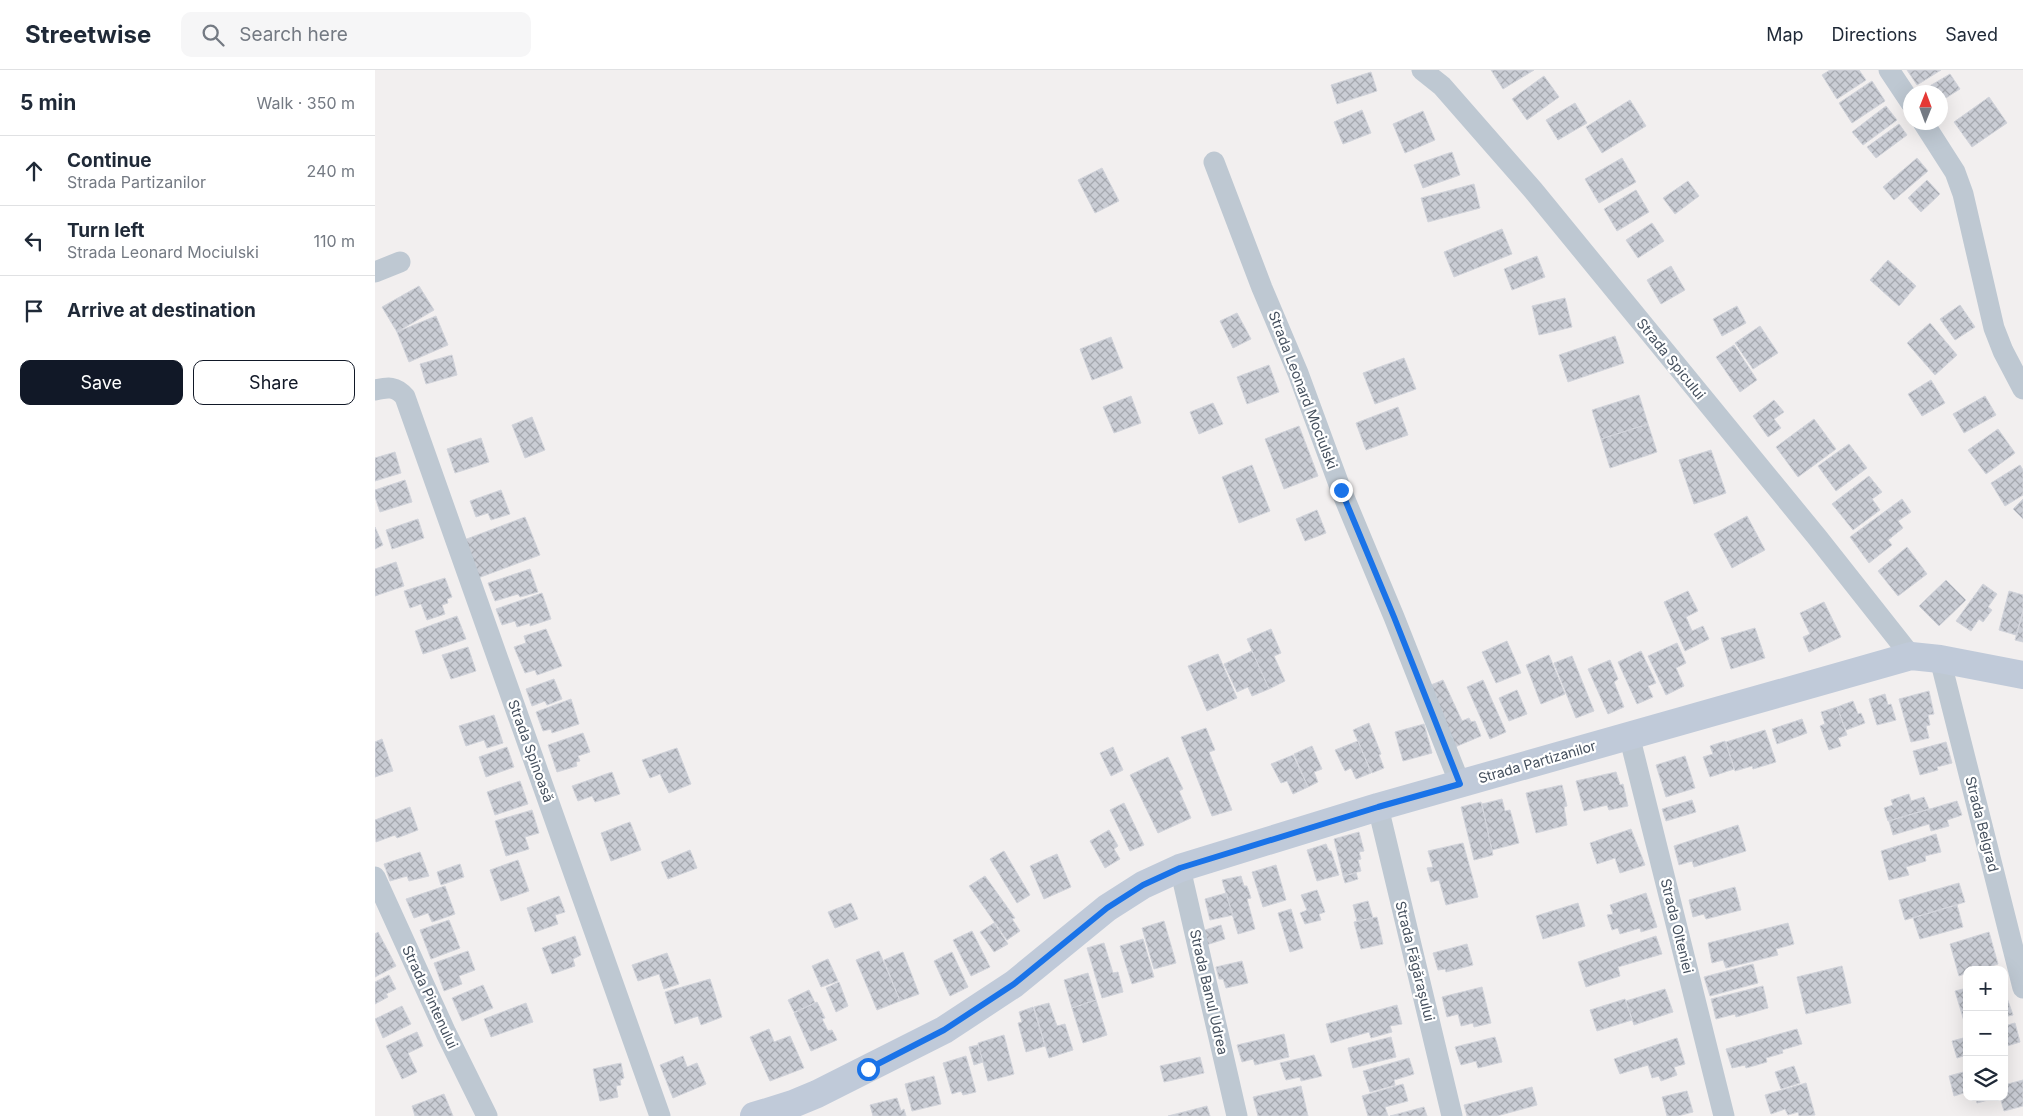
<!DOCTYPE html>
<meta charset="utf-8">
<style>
body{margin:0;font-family:Inter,sans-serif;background:#f6f6f7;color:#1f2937}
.controls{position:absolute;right:15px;bottom:15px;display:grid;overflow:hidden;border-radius:10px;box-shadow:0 5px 20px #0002}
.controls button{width:45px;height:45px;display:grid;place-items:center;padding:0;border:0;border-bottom:1px solid #e0e1e3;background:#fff;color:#1f2937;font:25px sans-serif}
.compass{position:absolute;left:1528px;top:15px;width:45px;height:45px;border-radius:50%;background:#fff;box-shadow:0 5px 20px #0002;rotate:1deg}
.stop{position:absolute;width:15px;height:15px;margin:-11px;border:4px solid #1a73e8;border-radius:50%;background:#fff}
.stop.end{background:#1a73e8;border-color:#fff;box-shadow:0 1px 5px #0008}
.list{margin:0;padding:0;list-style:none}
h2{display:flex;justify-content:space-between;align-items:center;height:65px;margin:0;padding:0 20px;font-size:21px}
h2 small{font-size:16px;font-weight:400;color:#747a83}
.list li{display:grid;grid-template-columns:32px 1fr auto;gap:15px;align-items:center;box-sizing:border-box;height:70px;padding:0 20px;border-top:1px solid #e0e1e3}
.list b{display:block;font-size:19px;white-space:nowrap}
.list p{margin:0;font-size:16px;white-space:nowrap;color:#747a83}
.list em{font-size:16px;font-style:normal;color:#747a83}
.actions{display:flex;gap:10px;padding:15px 20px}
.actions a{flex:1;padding:11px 0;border:1px solid #111827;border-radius:10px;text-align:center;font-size:18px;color:#111827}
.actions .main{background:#111827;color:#fff}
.icon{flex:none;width:28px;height:28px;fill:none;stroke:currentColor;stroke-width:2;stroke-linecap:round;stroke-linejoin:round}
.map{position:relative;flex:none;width:1648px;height:1046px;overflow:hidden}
header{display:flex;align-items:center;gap:30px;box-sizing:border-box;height:70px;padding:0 25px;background:#fff;border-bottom:1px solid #e0e1e3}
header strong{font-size:24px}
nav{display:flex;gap:28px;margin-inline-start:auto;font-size:18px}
.search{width:350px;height:45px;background:#f6f6f7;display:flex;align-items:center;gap:12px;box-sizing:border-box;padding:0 18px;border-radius:10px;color:#747a83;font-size:19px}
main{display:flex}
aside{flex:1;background:#fff}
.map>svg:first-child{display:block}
</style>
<header>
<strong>Streetwise</strong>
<div class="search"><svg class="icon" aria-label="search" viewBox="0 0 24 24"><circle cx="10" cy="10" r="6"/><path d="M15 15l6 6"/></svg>Search here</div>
<nav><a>Map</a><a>Directions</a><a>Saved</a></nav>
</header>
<main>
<aside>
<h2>5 min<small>Walk · 350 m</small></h2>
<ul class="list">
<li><svg class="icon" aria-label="ahead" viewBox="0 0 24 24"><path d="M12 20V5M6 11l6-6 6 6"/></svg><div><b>Continue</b><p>Strada Partizanilor</p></div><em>240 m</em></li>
<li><svg class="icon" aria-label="left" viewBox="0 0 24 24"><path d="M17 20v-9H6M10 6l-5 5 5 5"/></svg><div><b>Turn left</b><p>Strada Leonard Mociulski</p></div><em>110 m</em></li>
<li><svg class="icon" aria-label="arrive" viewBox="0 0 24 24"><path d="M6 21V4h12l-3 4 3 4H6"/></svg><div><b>Arrive at destination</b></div></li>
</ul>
<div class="actions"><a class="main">Save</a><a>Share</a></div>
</aside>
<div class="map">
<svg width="1648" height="1046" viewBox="0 0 1648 1046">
<defs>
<pattern id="building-cross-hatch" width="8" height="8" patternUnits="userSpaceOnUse" patternTransform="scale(1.25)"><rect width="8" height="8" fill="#cacdd5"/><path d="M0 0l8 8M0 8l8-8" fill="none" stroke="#a6a9b0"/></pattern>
</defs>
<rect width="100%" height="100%" fill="#f2efef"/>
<path fill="url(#building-cross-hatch)" stroke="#d2d4db" d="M1116,0H1159L1128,19Z
M1455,0H1484L1491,10L1462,29L1447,5Z
M1532,0H1566L1542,15Z
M996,2L1002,21L962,34L956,15Z
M1575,4L1585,19L1566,31V22H1550L1548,20Z
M1169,6L1184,27L1152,50L1137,29Z
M1497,11L1510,31L1477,53L1464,33Z
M1614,27L1632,53L1597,77L1579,52Z
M1255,30L1271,56L1227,83L1211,57Z
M1200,33L1212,53L1183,70L1171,50Z
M1511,36L1522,50L1488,75L1477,62Z
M987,40L996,63L968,74L959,52Z
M1048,41L1060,70L1030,83L1018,54Z
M1524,54L1532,65L1501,88L1492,77Z
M1077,82L1085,105L1048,118L1039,95Z
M1247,88L1261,112L1224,133L1210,109Z
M1542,88L1553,101L1519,130L1508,117Z
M727,98L744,131L720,143L703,110Z
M1552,110L1565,124L1546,142L1533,128Z
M1313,111L1324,126L1300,144L1288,128Z
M1099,114L1105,138L1053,152L1046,128Z
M1261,120L1274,142L1242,161L1229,139Z
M1277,153L1289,171L1263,188L1251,170Z
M1127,159L1137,184L1079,207L1069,182Z
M1162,186L1170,207L1137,220L1129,199Z
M1513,190L1541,216L1524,236L1495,210Z
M1296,196L1310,220L1286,234L1272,210Z
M44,216L59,240L22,262L7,237Z
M1190,228L1197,257L1164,265L1157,236Z
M1585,235L1600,257L1580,270L1565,249Z
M1362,236L1371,253L1347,266L1338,249Z
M862,243L876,269L858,278L845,251Z
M61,246L73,275L34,292L22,262Z
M1555,253L1582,285L1560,305L1532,273Z
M1385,256L1403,283L1378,299L1360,273Z
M1240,266L1249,293L1193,312L1184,285Z
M736,267L748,298L717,310L705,279Z
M1359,275L1382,310L1365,322L1341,287Z
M77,285L82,305L51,314L45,294Z
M1029,288L1041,319L1000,334L988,303Z
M894,295L904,322L872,334L862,307Z
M1556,310L1570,333L1547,346L1533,324Z
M1264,325L1273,354L1226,369L1217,340Z
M756,326L766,353L739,363L728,337Z
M1610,326L1621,345L1589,363L1578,344Z
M1399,330L1409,342L1399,349L1406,358L1393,367L1378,346Z
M838,333L848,354L824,364L815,342Z
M1023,337L1033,365L991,380L981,353Z
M157,347L170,380L150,388L137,355Z
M1439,349L1461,379L1423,407L1401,377Z
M1273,354L1282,382L1235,398L1226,369Z
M924,356L943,406L909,419L890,369Z
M1623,359L1640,383L1611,404L1593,380Z
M106,368L114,392L80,403L72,379Z
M1474,374L1492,398L1461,421L1443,396Z
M1336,380L1351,423L1319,434L1304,390Z
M20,382L26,403L0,411V388Z
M877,395L895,441L864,453L847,407Z
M1645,395L1648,400V425L1630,436L1616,413Z
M1494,406L1507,422L1497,429L1505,440L1478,460L1457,434Z
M30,410L37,432L5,442L0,427V420Z
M126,420L135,444L116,450L113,443L101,447L95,431Z
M1527,429L1536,442L1523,451L1528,458L1513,470L1517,475L1494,493L1475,467Z
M1648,429V449L1638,439Z
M942,440L951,463L930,471L921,449Z
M1372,446L1390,480L1357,498L1339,464Z
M150,447L165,485L103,508L89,470Z
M43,449L49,468L17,479L11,460Z
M0,457L8,475L0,479Z
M1532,477L1552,504L1523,526L1503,501Z
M21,492L29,516L0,526V499Z
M155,499L163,522L145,527L143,524L120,531L113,513Z
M70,508L77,527L72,529L73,533L67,535L70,544L52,550L46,534L35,538L29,521Z
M1571,510L1591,530L1564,556L1544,536Z
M1608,514L1622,524L1613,537L1617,540L1608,552L1604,549L1596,561L1581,551Z
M1313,521L1323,541L1311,547L1317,561L1328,556L1334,569L1310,581L1289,532Z
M1634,521L1648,525V540L1641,565L1624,560Z
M167,523L176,549L155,556V553L142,557L140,551L127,555L121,539Z
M1449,532L1466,567L1434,582L1428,567L1435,564L1425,543Z
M1648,543V572L1640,570Z
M82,546L91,569L48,584L40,561Z
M1380,558L1390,588L1356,599L1346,568Z
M171,559L187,596L162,605L160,600L150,603L139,577L151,573L149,566Z
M896,559L906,583L899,586L910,611L894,619L872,569Z
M1132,571L1146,603L1121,613L1107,582Z
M1302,573L1311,593L1301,598L1309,616L1291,625L1273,586Z
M93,577L101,601L76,609L67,585Z
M877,581L894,619L877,626L873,617L862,622L849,594Z
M1266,581L1281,613L1273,616L1278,627L1262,634L1243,592Z
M843,584L862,628L832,641L813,596Z
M1174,585L1190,624L1166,634L1151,595Z
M1197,586L1219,641L1201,648L1179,593Z
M1235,590L1243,609L1239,612L1249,637L1233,644L1213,599Z
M179,609L187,629L172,635L170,631L157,636L151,619Z
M1068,610L1087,651L1094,648L1096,652L1100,651L1106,666L1080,677L1051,617Z
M1108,610L1131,662L1115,669L1092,617Z
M1142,620L1152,644L1134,651L1124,628Z
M1554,621L1559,644L1553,645L1555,655L1551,656L1554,668L1536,672L1524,629Z
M1510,624L1513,635L1516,634L1521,650L1502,655L1494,629Z
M196,629L204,654L177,663L176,659L168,661L161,642Z
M1478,631L1483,644L1486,643L1490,653L1471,660L1462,637Z
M1462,637L1472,665L1463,668L1466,676L1454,680L1445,656L1450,654L1446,642Z
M119,645L128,673L112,678L109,670L91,676L84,656Z
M1427,649L1432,663L1402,674L1397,659Z
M994,653L1006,684L1004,685L1009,698L997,703L978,660Z
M1049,654L1057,683L1028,691L1020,662Z
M831,658L840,680L834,682L857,740L837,746L806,667Z
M1390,660L1401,692L1378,699L1377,696L1360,701L1351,672Z
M208,663L215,682L203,686L205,691L201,692L202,696L182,702L173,675Z
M7,669L18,701L0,707V672Z
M983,671L996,703L981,709L976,698L970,701L960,680Z
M1350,671L1359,699L1335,707L1328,687L1338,684L1335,676Z
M1571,672L1577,693L1562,697L1563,700L1545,705L1538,681Z
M937,676L947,699L939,702L943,712L933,717L919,684Z
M132,677L139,697L111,707L104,687Z
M738,677L748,700L736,706L725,683Z
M302,678L316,714L294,723L285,704L275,708L267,690Z
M918,685L933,717L918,724L912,711L906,713L896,694Z
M1310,686L1320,718L1291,727L1281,695Z
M793,687L808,719L804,721L816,748L783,763L755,705Z
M237,702L245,724L220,732L217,726L203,731L197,716Z
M1241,702L1245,715L1248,714L1253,736L1234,740L1232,735L1209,741L1201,711Z
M145,711L153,734L120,745L112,722Z
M1187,715L1192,736L1189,737L1192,755L1161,763L1151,723Z
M1534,724L1536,731L1549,727L1554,739L1513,751L1509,738L1518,735L1516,730Z
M1127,729L1130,741L1135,740L1144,773L1117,780L1107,734Z
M1317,730L1321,742L1291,751L1287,739Z
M1582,731L1587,745L1572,750L1574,756L1556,761L1554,754L1518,765L1514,751Z
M1106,732L1118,785L1099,790L1086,737Z
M749,733L769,775L755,781L735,740Z
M35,737L43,760L22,768L20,765L1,772L0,750Z
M157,740L164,763L150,767L154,779L131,786L120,751Z
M255,752L266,780L236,791L226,763Z
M1363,755L1371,781L1319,797L1317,791L1304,795L1299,776Z
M1256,759L1270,795L1245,803L1240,788L1222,794L1215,773Z
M734,760L743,776L739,779L745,789L730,798L715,771Z
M984,762L989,781L984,782L986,789L983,790L986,801L968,806L959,769Z
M1561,764L1566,782L1550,786L1551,791L1531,797L1534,805L1514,810L1506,781Z
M1088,773L1103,827L1071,835L1064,810L1056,812L1052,798L1058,797L1053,781Z
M951,774L954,781H956L964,805L942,811L932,780Z
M315,780L322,798L293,809L286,792Z
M629,781L655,825L642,833L615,789Z
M45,782L54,806L34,811L32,806L15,811L9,794Z
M682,784L696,817L669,829L655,796Z
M143,790L154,821L126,831L115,800Z
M85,794L89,807L66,815L62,802Z
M901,795L911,830L888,837L877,802Z
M981,803L983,809L970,813L968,806Z
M610,806L640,848L637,849L645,861L632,870L594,816Z
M866,806L869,816H872L876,828L872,829L880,859L863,864L847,810Z
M1584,813L1590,832L1530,850L1524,830Z
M70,816L80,844L57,852L53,843L39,848L31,829Z
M1360,817L1366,840L1331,849L1329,844L1318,847L1314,830Z
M942,820L950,842L944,844L946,850L930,854L925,843L932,840L926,825Z
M851,823L858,845L835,850L830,829Z
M1271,823L1282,857L1266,862L1265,858L1245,864L1243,858L1237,860L1232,845L1238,844L1235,835Z
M184,826L190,842L180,845L183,854L160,862L152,838Z
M993,831L998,848L982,851L978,835Z
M476,833L483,849L460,858L453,842Z
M1203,833L1210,856L1168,869L1161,846Z
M1582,835L1588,857L1545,869L1538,848Z
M916,839L928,878L915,882L903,843Z
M1002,847L1008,874L986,879L979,852Z
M74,850L85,878L56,889L45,860Z
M789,851L801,893L779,899L767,858Z
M619,853L633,874L619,882L605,862Z
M1413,853L1419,874L1401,879L1403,885L1351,898L1348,890L1337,893L1333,873Z
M846,855L850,869L831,875L827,861Z
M597,861L615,897L596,906L578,870Z
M3,862L21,896L0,907V864Z
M1614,862L1623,894L1604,900H1592V903L1584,906L1575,874Z
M200,866L206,885L198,889L200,896L177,904L167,878Z
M1281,866L1287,884L1243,897L1245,906L1211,917L1203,892Z
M768,869L779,907L757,914L745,876Z
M729,873L738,903L743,902L748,922L727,928L712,878Z
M1092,874L1098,895L1071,902L1070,899L1063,900L1058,883Z
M93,881L100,900L84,906L87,914L69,921L59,893Z
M504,881L525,931L502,940L481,890Z
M528,882L544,924L525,931L509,890Z
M577,882L593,917L575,926L559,891Z
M292,883L304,914L289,919L284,904L263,911L257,895Z
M453,889L463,911L446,917L437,896Z
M867,891L873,913L851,918L848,909H844L841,897Z
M1378,894L1383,913L1335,926L1329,907Z
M1467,896L1476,933L1431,944L1422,907Z
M713,903L721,930L697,938L689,910Z
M14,905L21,919L11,924L13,927L0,934V912Z
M335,909L347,947L326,955L323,946L300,954L290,922Z
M464,912L473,936L461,942L451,918Z
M108,915L118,938L87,951L77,928Z
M1388,916L1393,938L1361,947L1360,944L1341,949L1336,929Z
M1107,917L1116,953L1099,957L1098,953L1086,956L1083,944L1072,947L1067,927Z
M1592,918V939L1586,941L1580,921Z
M1290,919L1298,942L1259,955L1251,931Z
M434,920L440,933L419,942L413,930Z
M1629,928H1632L1638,945L1629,947Z
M1250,929L1257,950L1222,961L1215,940Z
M721,930L732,965L708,973L697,938Z
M442,932L450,948L447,949L453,961L457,960L462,970L436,981L419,943Z
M151,933L158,952L116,967L109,949Z
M674,933L682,956L690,954L698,980L674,988L659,937Z
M1022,935L1027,954L1015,956L1017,962L996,968L994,962L956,973L951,954Z
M27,936L36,954L8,968L0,949Z
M658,937L670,976L651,982L643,953L647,952L644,942Z
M1592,939V957L1591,958L1586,941Z
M1640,953L1645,972L1629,977V956Z
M394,959L399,972L415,966L429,998L395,1011L375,967Z
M1422,959L1427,974L1407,980L1408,983L1391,988L1392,992L1371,998L1370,995L1357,998L1351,979Z
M42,962L48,976L33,983L42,1002L27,1009L11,976Z
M909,964L914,987L880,995L878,989L867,992L862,975Z
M629,965L639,1004L613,1011L603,973Z
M1016,967L1021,987L978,998L973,978Z
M1120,967L1127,992L1103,998L1101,991L1086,995L1080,977Z
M1592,967V985L1582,988L1577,971Z
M1302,968L1310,994L1299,997L1302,1005L1286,1011L1284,1006L1277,1008L1273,995L1245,1004L1239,989Z
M603,975L608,992L599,995L594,977Z
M939,985L947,1006L926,1011L925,1007L911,1010L905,993Z
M308,986L312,997L322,993L331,1014L298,1028L285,995Z
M591,986L601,1022L588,1025L586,1021L577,1024L568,993Z
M825,987L829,1003L789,1012L785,996Z
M1034,988L1039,1004L1019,1010L1020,1015L995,1022L988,1001Z
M246,993L249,1008L245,1010L246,1015L241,1016L243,1027L225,1031L218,999Z
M1419,996L1425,1013L1406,1019L1400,1002Z
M1592,1001V1022L1579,1026L1574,1006Z
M559,1006L566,1034L537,1041L530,1014Z
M1648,1010V1036L1629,1041L1625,1027H1629V1015Z
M1431,1013L1440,1045L1424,1046L1423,1042L1413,1045L1410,1039L1396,1044L1390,1025Z
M1028,1014L1033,1031L1010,1037L1013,1046H993L987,1026Z
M926,1016L933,1046H883L878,1027Z
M1157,1017L1162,1035L1122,1046H1092L1089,1035Z
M1312,1021L1318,1042L1303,1046H1292L1287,1027Z
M69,1024L78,1046H40L37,1036Z
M1600,1027H1624L1602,1033Z
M522,1028L526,1041L529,1039L531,1046H498L495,1035Z
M832,1036L835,1046H793Z
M1049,1037L1052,1046H1015Z"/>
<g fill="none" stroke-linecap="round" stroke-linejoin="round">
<path stroke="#bec8d2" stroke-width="21" d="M1047,0L1067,16L1158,120L1442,467L1536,586
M1514,0L1536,33
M1548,52L1580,102L1588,124L1619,258L1628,281L1648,319
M839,92L887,218L923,303L966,420L1019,547L1085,714
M0,202L25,192
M0,320C13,317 21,316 30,327L285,1046
M1565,589L1648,918
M1254,665L1349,1046
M1003,737L1077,1046
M805,798L862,1046
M0,807L71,963L112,1046"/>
<path stroke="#c0cad9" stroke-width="28" d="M379,1046L418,1034L442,1024L569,960L639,914L732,838L768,815L805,798L1003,737L1536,586L1565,589L1648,605"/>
</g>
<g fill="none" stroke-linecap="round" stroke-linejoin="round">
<path stroke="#1a73e8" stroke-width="6" d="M493,999L569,960L639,914L732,838L768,815L805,798L1003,737L1085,714L1019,547L966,420"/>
</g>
<g text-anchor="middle" stroke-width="4.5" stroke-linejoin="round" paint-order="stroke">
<g font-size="14" fill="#45505e" stroke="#fff">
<text transform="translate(1296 289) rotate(51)" y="5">Strada Spicului</text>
<text transform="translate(928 320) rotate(69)" y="5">Strada Leonard Mociulski</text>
<text transform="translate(156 681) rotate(70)" y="5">Strada Spinoasă</text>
<text transform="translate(1162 692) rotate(-16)" y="5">Strada Partizanilor</text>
<text transform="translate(1607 754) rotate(76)" y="5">Strada Belgrad</text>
<text transform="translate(1302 856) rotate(76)" y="5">Strada Olteniei</text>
<text transform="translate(1040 891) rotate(76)" y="5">Strada Făgărașului</text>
<text transform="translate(834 922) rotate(77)" y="5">Strada Banul Udrea</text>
<text transform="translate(55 927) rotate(65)" y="5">Strada Pintenului</text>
</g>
</g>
</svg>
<div class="controls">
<button>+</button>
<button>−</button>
<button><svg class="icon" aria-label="layers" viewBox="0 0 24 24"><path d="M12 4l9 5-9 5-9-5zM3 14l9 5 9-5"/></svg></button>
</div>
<svg class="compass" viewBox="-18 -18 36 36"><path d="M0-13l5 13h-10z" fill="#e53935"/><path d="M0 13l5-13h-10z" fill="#747a83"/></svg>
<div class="stop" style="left:493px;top:999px"></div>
<div class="stop end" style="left:966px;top:420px"></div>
</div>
</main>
